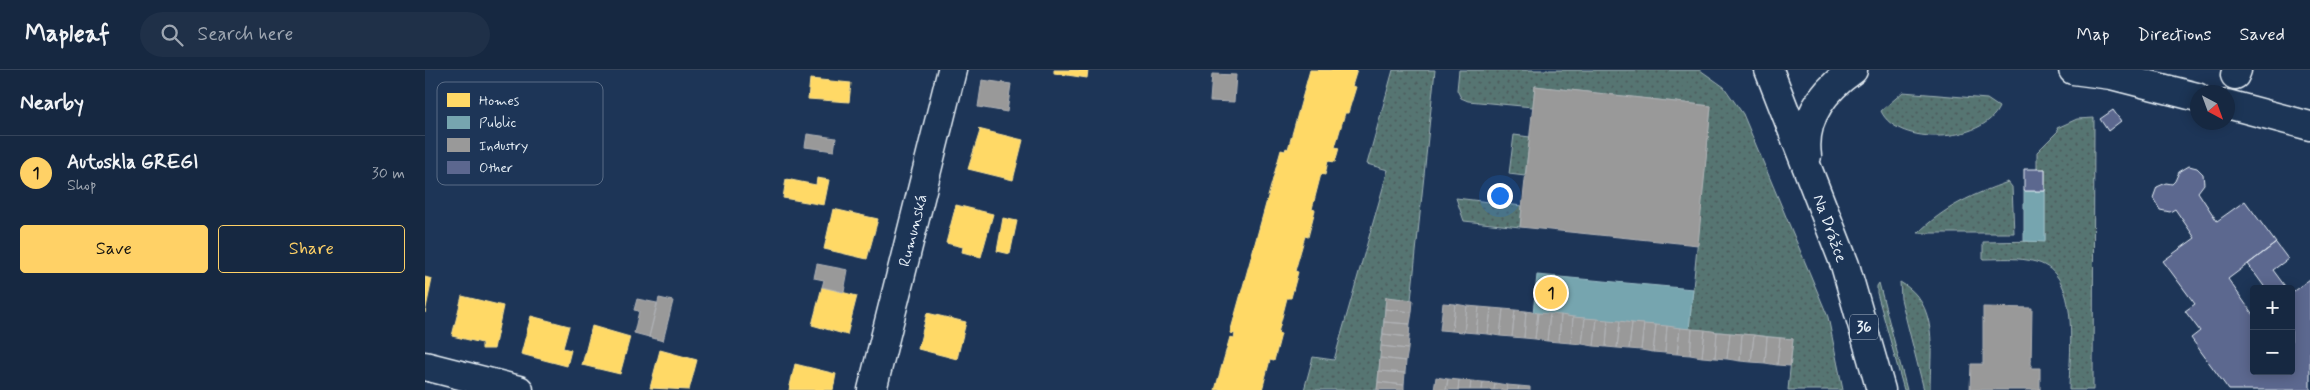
<!DOCTYPE html>
<meta charset="utf-8">
<style>
body{margin:0;font-family:Mynerve,sans-serif;background:#1f3048;color:#f1f3f6}
.controls{position:absolute;right:15px;bottom:15px;display:grid;overflow:hidden;border-radius:5px;box-shadow:0 2px 12px #0003}
.controls button{width:45px;height:45px;display:grid;place-items:center;padding:0;border:0;border-bottom:1px solid #35445a;background:#162841;color:#f1f3f6;font:25px sans-serif}
.compass{position:absolute;left:1765px;top:15px;width:45px;height:45px;border-radius:50%;background:#162841;box-shadow:0 2px 12px #0003;rotate:139deg}
.you{position:absolute;left:1074px;top:125px;width:18px;height:18px;margin:-12px;border:4px solid #fff;border-radius:50%;background:#1a73e8;box-shadow:0 0 0 8px #1a73e833}
.badge{display:grid;place-items:center;width:32px;height:32px;border-radius:50%;background:#ffd166;color:#111;font-size:16px;font-weight:700}
.pin{position:absolute;translate:-50% -50%;border:2px solid #fff;box-shadow:0 1px 5px #0006}
.list{margin:0;padding:0;list-style:none}
h2{display:flex;justify-content:space-between;align-items:center;height:65px;margin:0;padding:0 20px;font-size:21px}
h2 small{font-size:16px;font-weight:400;color:#9ea6b1}
.list li{display:grid;grid-template-columns:32px 1fr auto;gap:15px;align-items:center;box-sizing:border-box;height:75px;padding:0 20px;border-top:1px solid #35445a}
.list b{display:block;font-size:19px;white-space:nowrap}
.list p{margin:0;font-size:16px;white-space:nowrap;color:#9ea6b1}
.list em{font-size:16px;font-style:normal;color:#9ea6b1}
.actions{display:flex;gap:10px;padding:15px 20px}
.actions a{flex:1;padding:11px 0;border:1px solid #ffd166;border-radius:5px;text-align:center;font-size:18px;color:#ffd166}
.actions .main{background:#ffd166;color:#111}
.icon{flex:none;width:28px;height:28px;fill:none;stroke:currentColor;stroke-width:2;stroke-linecap:round;stroke-linejoin:round}
.map{position:relative;flex:none;width:1885px;height:320px;overflow:hidden}
header{display:flex;align-items:center;gap:30px;box-sizing:border-box;height:70px;padding:0 25px;background:#162841;border-bottom:1px solid #35445a}
header strong{font-size:24px}
nav{display:flex;gap:28px;margin-inline-start:auto;font-size:18px}
.search{width:350px;height:45px;background:#1f3048;display:flex;align-items:center;gap:12px;box-sizing:border-box;padding:0 18px;border-radius:28px;color:#9ea6b1;font-size:19px}
main{display:flex}
aside{flex:1;background:#162841}
.map>svg:first-child{display:block}
</style>
<header>
<strong>Mapleaf</strong>
<div class="search"><svg class="icon" aria-label="search" viewBox="0 0 24 24"><circle cx="10" cy="10" r="6"/><path d="M15 15l6 6"/></svg>Search here</div>
<nav><a>Map</a><a>Directions</a><a>Saved</a></nav>
</header>
<main>
<aside>
<h2>Nearby<small></small></h2>
<ul class="list">
<li><span class="badge">1</span><div><b>Autoskla GREGI</b><p>Shop</p></div><em>30 m</em></li>
</ul>
<div class="actions"><a class="main">Save</a><a>Share</a></div>
</aside>
<div class="map">
<svg width="1885" height="320" viewBox="0 0 1885 320">
<defs>
<pattern id="grass-dots" width="8" height="8" patternUnits="userSpaceOnUse" patternTransform="scale(1.25)"><rect width="8" height="8" fill="#567472"/><path d="M2 2h.1M6 6h.1" fill="none" stroke="#4d5c5c" stroke-width="1.8" stroke-linecap="round"/></pattern>
</defs>
<rect width="100%" height="100%" fill="#1d3557"/>
<filter id="ink" filterUnits="userSpaceOnUse"><feTurbulence type="fractalNoise" baseFrequency=".02" numOctaves="2"/><feDisplacementMap in="SourceGraphic" scale="10" xChannelSelector="R" yChannelSelector="G"/><feConvolveMatrix kernelMatrix="1 2 1 2 8 2 1 2 1" color-interpolation-filters="sRGB"/></filter>
<g filter="url(#ink)">
<path fill="url(#grass-dots)" stroke="#9fb2b5" d="M968,0H1010L986,230L961,227L952,320H879L888,287L909,290L963,100L942,94Z
M1034,0H1275L1299,17L1318,44L1403,247L1418,320H1363L1368,269L1264,259L1286,36L1110,16L1108,37L1043,31L1036,28L1032,20Z
M1478,22L1562,29L1574,37C1559,73 1472,77 1456,41Z
M1669,48L1668,320H1644C1644,284 1657,204 1611,192C1594,187 1575,189 1558,189V172L1620,171V99H1612V82L1633,61L1632,58L1652,49Z
M1089,65L1105,67L1100,106L1084,104Z
M1583,112L1587,117L1589,163H1493C1519,137 1549,124 1583,112Z
M1031,128L1097,136L1095,157L1039,151Z
M1475,212C1515,234 1505,280 1505,320H1499L1476,229Z
M1454,213L1482,320H1479L1452,223V216Z"/>
<path fill="#ffd966" stroke="#f8e092" d="M629,0H663L662,8L629,3Z
M885,0H932L927,16L931,17L923,43H920L910,77L914,78L910,92L903,91L900,105L896,104L887,139L890,140L883,167L880,166L870,201L873,202L866,228H862L853,263L856,264L849,291L845,290L837,320H790L805,267L809,268L810,264L805,263L856,80L860,81L861,78L863,79Z
M385,9L426,13L424,32L383,29Z
M553,59L598,70L588,110L543,99L555,61Z
M392,108L404,110L399,135L358,128L361,109L391,115Z
M531,135L568,144L556,187L537,182L538,177L521,173Z
M408,139L453,149L442,189L399,179Z
M578,148L592,151L585,184L572,181Z
M0,207L7,209L0,243Z
M397,217L432,226L422,265L387,255Z
M37,226L78,236L69,279H57V273L27,266Z
M502,243L541,252L532,289L493,279Z
M106,246L144,256L138,278L146,280L142,296L96,284Z
M167,256L205,267L195,304L157,295Z
M235,280L272,290L264,320L225,318Z
M370,294L411,304L408,320H364Z"/>
<path fill="#76a5af" stroke="#98bcc5" d="M1599,121H1620V172L1599,171Z
M1112,205L1268,219L1264,259L1108,243Z"/>
<path fill="#999" stroke="#b1b3b6" d="M787,4L811,5L809,32L785,31Z
M557,10L586,14L582,42L553,37Z
M1110,16L1286,36L1273,175L1095,157Z
M382,64L411,68L409,81L380,77Z
M392,194L423,200L419,222L397,217L399,210L389,208Z
M961,227L988,230L987,242L960,239Z
M234,228L248,231L238,271L224,267Z
M212,229L232,233L224,267L209,263L214,241L209,240Z
M1018,233L1030,234L1027,261L1015,260Z
M1030,234L1042,236L1039,262L1027,261Z
M1042,236L1054,237L1051,263L1039,262Z
M1054,237L1066,238L1063,264L1051,263Z
M1558,237L1607,238L1606,298H1615V320H1545L1546,294H1558Z
M1066,238L1078,239L1075,266L1063,264Z
M960,239L987,242L985,254L959,252Z
M1078,239L1090,240L1087,267L1075,266Z
M1090,240L1101,241L1099,268L1087,267Z
M1101,241L1113,243L1110,269L1099,268Z
M1113,243L1125,244L1122,271L1110,269Z
M1125,244L1136,245L1134,272L1122,271Z
M1136,245L1148,247L1146,273L1134,272Z
M1148,247L1160,248L1157,274L1146,273Z
M1160,248L1172,249L1169,276L1157,274Z
M1172,249L1183,250L1181,277L1169,276Z
M1183,250L1195,251L1192,278L1181,277Z
M1195,251L1207,253L1204,279L1192,278Z
M959,252L985,254L984,267L958,264Z
M1207,253L1219,254L1216,280L1204,279Z
M1219,254L1231,255L1228,282L1216,280Z
M1231,255L1242,256L1240,283L1228,282Z
M1242,256L1255,258L1252,284L1240,283Z
M1255,258L1267,259L1265,285L1252,284Z
M1267,259L1280,260L1277,287L1265,285Z
M1280,260L1292,262L1290,288L1277,287Z
M1292,262L1305,263L1302,289L1290,288Z
M1305,263L1317,264L1315,291L1302,289Z
M958,264L984,267L983,279L956,276Z
M1317,264L1329,265L1326,292L1315,291Z
M1329,265L1342,267L1340,293L1326,292Z
M1342,267L1355,268L1352,295L1340,293Z
M1355,268L1368,269L1365,296L1352,295Z
M956,276L983,279L981,291L955,288Z
M955,288L981,291L980,303L954,301Z
M954,301L980,303L979,315L953,312Z
M1011,307L1023,309L1021,320H1009Z
M1023,309L1034,310L1033,320H1021Z
M1034,310L1046,311L1045,320H1033Z
M1046,311L1058,312L1057,320H1045Z
M953,312L979,315V320H952Z
M1058,312L1070,313L1069,320H1057Z
M1070,313L1082,315V320H1069Z
M1082,315L1094,316L1093,320H1082Z
M1094,316L1105,317V320H1093Z"/>
<path fill="#5c678f" stroke="#e8f1f8" d="M1688,40L1696,51L1683,61L1675,49Z
M1764,96L1772,98L1778,104L1779,114L1773,122L1792,151L1820,131L1851,173L1803,209L1829,246V301H1866V223L1885,209V320H1804L1766,268L1775,261L1760,241L1770,234L1738,191L1770,168L1750,139L1745,142L1735,140L1728,128L1732,117L1741,113L1747,114L1750,111L1754,102Z
M1599,99H1620V121H1599Z
M1851,173L1863,189L1848,200L1862,219H1841L1823,194Z"/>
<g fill="none" stroke-linecap="round" stroke-linejoin="round">
<g stroke="#e8f1f8" stroke-width="31">
<path id="minor" d="M1648,0L1686,5L1772,27
M1810,5L1812,0
M1802,34L1885,56
M0,296L94,320
M447,320L527,0"/>
</g>
<g stroke="#e8f1f8" stroke-width="31">
<path id="primary" d="M1344,0L1420,195L1456,320
M1382,86C1377,49 1398,21 1428,0"/>
</g>
<use href="#minor" stroke="#1d3557" stroke-width="28"/>
<use href="#primary" stroke="#1d3557" stroke-width="28"/>
</g>
</g>
<g text-anchor="middle" stroke-width="5" stroke-linejoin="round" paint-order="stroke">
<rect fill="#1d3557" stroke="#abb9c8" stroke-width="1" x="1425" y="244.5" width="28" height="25" rx="4"/>
<g font-size="15" font-weight="bold" fill="#e8f1f8">
<text x="1439" y="262">36</text>
</g>
<g font-size="16" fill="#e8f1f8" stroke="#1d3557">
<text transform="translate(1406 158) rotate(70)" y="6">Na Drážce</text>
<text transform="translate(487 160) rotate(-76)" y="6">Rumunská</text>
</g>
</g>
<rect x="12" y="12" width="166" height="103" rx="8" fill="#1d3557" stroke="#5a6d87" stroke-width="1"/>
<rect x="22" y="23" width="23" height="14" fill="#ffd966"/>
<rect x="22" y="46" width="23" height="13" fill="#76a5af"/>
<rect x="22" y="68" width="23" height="14" fill="#999"/>
<rect x="22" y="91" width="23" height="13" fill="#5c678f"/>
<g font-size="14" fill="#e8f1f8">
<text x="54" y="35">Homes</text>
<text x="54" y="57">Public</text>
<text x="54" y="80">Industry</text>
<text x="54" y="102">Other</text>
</g>
</svg>
<div class="controls">
<button>+</button>
<button>−</button>
</div>
<svg class="compass" viewBox="-18 -18 36 36"><path d="M0-13l5 13h-10z" fill="#e53935"/><path d="M0 13l5-13h-10z" fill="#9ea6b1"/></svg>
<div class="you"></div>
<div class="pin badge" style="left:1126px;top:223px">1</div>
</div>
</main>
